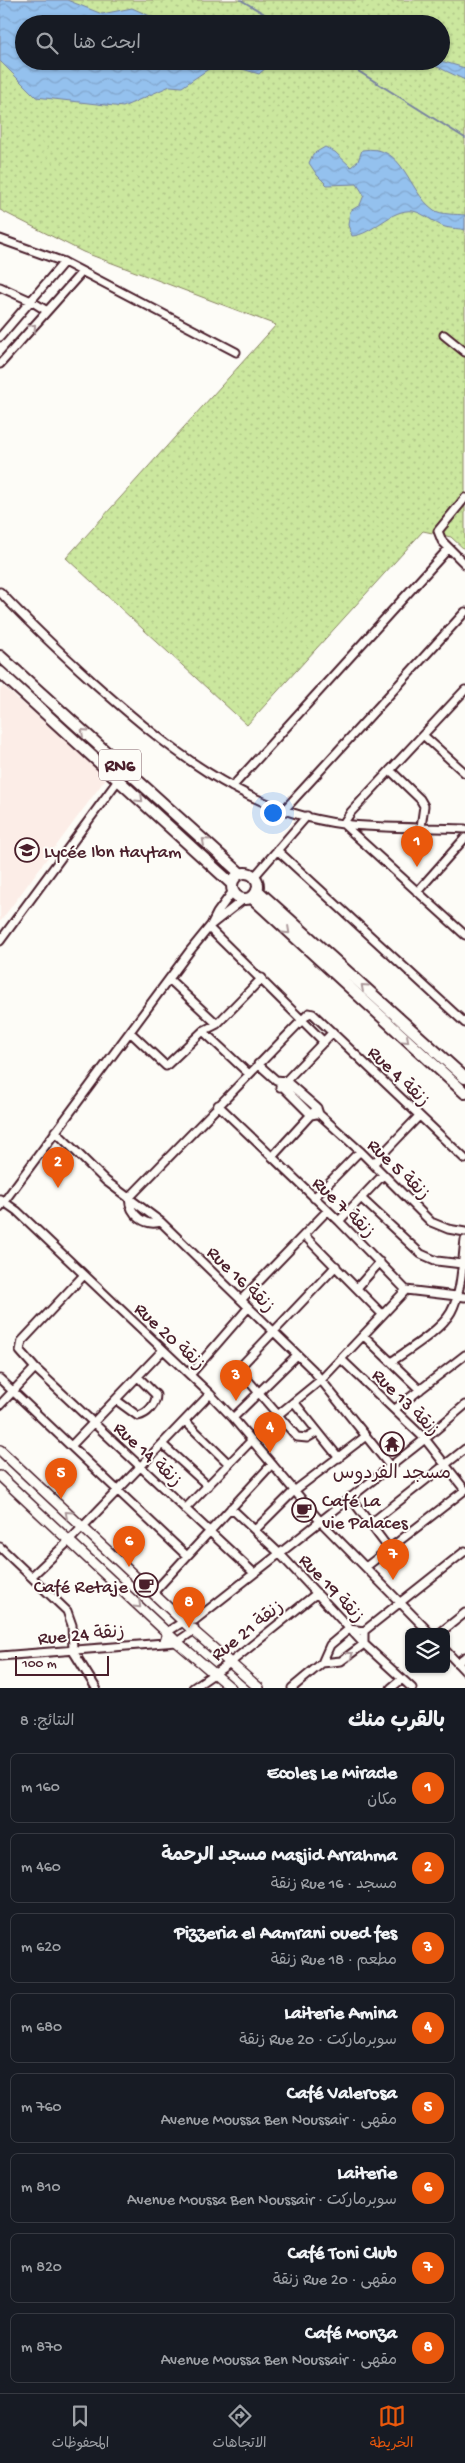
<!DOCTYPE html>
<html lang="ar">
<meta charset="utf-8">
<style>
body{margin:0;font-family:"Gochi Hand","Playpen Sans Arabic",sans-serif;background:#242831;color:#f1f3f6;direction:rtl}
.controls{position:absolute;right:15px;bottom:15px;display:grid;overflow:hidden;border-radius:8px;box-shadow:0 1px 4px #0004}
.controls button{width:45px;height:45px;display:grid;place-items:center;padding:0;border:0;border-bottom:1px solid #363941;background:#171b24;color:#f1f3f6;font:25px sans-serif}
.scale{position:absolute;left:15px;bottom:12px;width:94px;box-sizing:border-box;padding-left:5px;border:2px solid #4a1f2b;border-top:0;font-size:14px;line-height:18px;white-space:nowrap;color:#4a1f2b;-webkit-text-stroke:4px #fdfcf7;paint-order:stroke}
.you{position:absolute;left:272px;top:812px;width:18px;height:18px;margin:-12px;border:4px solid #fff;border-radius:50%;background:#1a73e8;box-shadow:0 0 0 8px #1a73e833}
.badge{display:grid;place-items:center;width:32px;height:32px;border-radius:50%;background:#ea580c;color:#fff;font-size:16px;font-weight:700}
.pin{position:absolute;translate:-50% -41px;filter:drop-shadow(0 1px 2px #0008)}
.pin::after{content:'';position:absolute;top:26px;width:18px;height:15px;background:inherit;clip-path:polygon(0 0,100% 0,50% 100%)}
.list{margin:0;padding:0;list-style:none}
h2{display:flex;justify-content:space-between;align-items:center;height:65px;margin:0;padding:0 20px;font-size:21px}
h2 small{font-size:16px;font-weight:400;color:#9ea1a6}
.list li{display:grid;grid-template-columns:32px 1fr auto;gap:15px;align-items:center;box-sizing:border-box;height:70px;margin:0 10px 10px;padding:0 10px;border:1px solid #363941;border-radius:8px}
.list b{display:block;font-size:19px;white-space:nowrap}
.list p{margin:0;font-size:16px;white-space:nowrap;color:#9ea1a6}
.list em{font-size:16px;font-style:normal;color:#9ea1a6}
.icon{flex:none;width:28px;height:28px;fill:none;stroke:currentColor;stroke-width:2;stroke-linecap:round;stroke-linejoin:round}
.map{position:relative;flex:none;width:465px;height:1688px;overflow:hidden;direction:ltr}
.search{position:absolute;background:#171b24;box-shadow:0 1px 4px #0004;left:15px;right:15px;top:15px;height:55px;display:flex;align-items:center;gap:12px;box-sizing:border-box;padding:0 18px;border-radius:28px;color:#9ea1a6;font-size:19px}
.sheet{height:705px;background:#171b24}
nav{display:flex;justify-content:space-around;align-items:center;box-sizing:border-box;height:70px;border-top:1px solid #363941;background:#171b24;font-size:14px;color:#9ea1a6}
nav a{display:grid;justify-items:center;gap:2px}
nav .on{color:#ea580c}
.map>svg:first-child{display:block}
</style>
<div class="map">
<svg width="465" height="1688" viewBox="0 0 465 1688">
<defs>
<pattern id="grass-dots" width="8" height="8" patternUnits="userSpaceOnUse" patternTransform="scale(1.25)"><rect width="8" height="8" fill="#cbe79e"/><path d="M2 2h.1M6 6h.1" fill="none" stroke="#b0c688" stroke-width="1.8" stroke-linecap="round"/></pattern>
<pattern id="water-waves" width="16" height="10" patternUnits="userSpaceOnUse" patternTransform="scale(1.25)"><rect width="16" height="10" fill="#94c1ee"/><path d="M0 5q4-4 8 0t8 0" fill="none" stroke="#81a5cc"/></pattern>
</defs>
<rect width="100%" height="100%" fill="#fdfcf7"/>
<filter id="ink" filterUnits="userSpaceOnUse"><feTurbulence type="fractalNoise" baseFrequency=".02" numOctaves="2"/><feDisplacementMap in="SourceGraphic" scale="10" xChannelSelector="R" yChannelSelector="G"/><feConvolveMatrix kernelMatrix="1 2 1 2 8 2 1 2 1" color-interpolation-filters="sRGB"/></filter>
<g filter="url(#ink)">
<path fill="#fcede7" d="M3,686L107,777L0,922V690Z"/>
<path fill="url(#grass-dots)" stroke="#8a8364" fill-rule="evenodd" d="M0,0H465V550L451,537L423,531L247,725L66,558L276,325L83,252L0,210ZM24,24H441V61H24Z"/>
<path fill="url(#water-waves)" stroke="#7680a0" d="M0,0H67L102,14L132,8L168,24H24V61H263L267,67L259,74L219,62L182,87L170,86L123,107L36,97L0,61Z
M425,61H441L465,68V80Z
M325,147L335,152L351,167L358,161L362,150C405,143 406,190 434,210C441,215 457,214 465,215V230C459,228 452,229 445,227C435,224 424,213 413,211C391,208 373,235 352,236L348,225L350,211L360,205L364,195L357,184L327,185L317,175L309,163L313,154Z"/>
<g fill="none" stroke-linecap="round" stroke-linejoin="round">
<path stroke="#7680a0" stroke-width="2" d="M241,0L281,24
M342,61L465,138"/>
<g stroke="#4a1f2b" stroke-width="11">
<path id="street" d="M0,239L64,262L236,352
M0,287L31,301L47,311
M444,335L465,352
M0,337L64,262
M0,364L82,272
M465,498L438,531L442,541L465,564
M0,592C29,623 61,653 93,682C165,746 244,812 343,824C383,829 425,827 465,829
M465,690L351,812L343,824L465,935
M423,735L465,773
M390,770L420,799L424,806L421,827
M232,787L449,548
M285,809L465,612
M277,850L465,1023
M254,877L307,816
M417,892L465,838
M211,925L217,913L233,891
M209,928L324,1042
M0,941L119,779
M169,979L217,1024
M203,1031L249,1074
M130,1032L166,1066L203,1031L217,1024L262,978
M258,1064L276,1080L286,1081L317,1108
M280,1084L311,1115L316,1114
M280,1087L333,1032
M218,1105L339,1221L406,1290L465,1297
M317,1108L319,1114L360,1151L431,1222L448,1229L465,1232
M55,1131L106,1181L161,1222L313,1370L390,1466
M272,1157L317,1108
M373,1164L419,1116
M314,1198L360,1151
M361,1198L421,1254L437,1261L462,1264
M0,1199L17,1211L210,1394L233,1418L320,1521L429,1632
M0,1207L189,952L211,925L244,899
M339,1221L383,1175
M161,1222C145,1227 130,1215 129,1198L309,1013L313,1014L465,1159
M305,1236L382,1314
M84,1275L22,1341L20,1351L35,1368L254,1573
M357,1288L380,1262
M241,1300L327,1211
M364,1336L420,1390
M342,1360L425,1439L465,1490L367,1566
M391,1362C408,1350 441,1330 451,1312C462,1292 462,1263 465,1240
M190,1375L248,1308
M0,1379L187,1556
M116,1400L138,1416C147,1414 156,1405 156,1395L138,1377
M294,1402L339,1458
M0,1405L35,1368
M395,1409L465,1355
M279,1414L322,1379L406,1290
M233,1418L297,1355
M185,1421L229,1464
M317,1432L307,1438L297,1437L241,1372V1366L336,1266
M162,1444L208,1486
M71,1446L163,1350
M350,1497L389,1549
M231,1508L279,1553L364,1644L412,1688
M185,1509L252,1440
M370,1524L465,1449
M255,1530L294,1491L366,1436
M0,1547L67,1611L72,1625L73,1651L96,1688
M32,1576L70,1540L210,1394
M153,1593L272,1464
M441,1632L465,1613
M164,1642L167,1632L183,1622L195,1620L425,1439L465,1405
M446,1651L465,1671
M0,1656L177,1642L193,1631L194,1628
M322,1663L341,1661L364,1644V1631
M457,1663L465,1657
M193,1688L230,1663L317,1593
M292,1688L322,1663L330,1645L349,1629L364,1631L465,1551
M391,1688L402,1679"/>
</g>
<g stroke="#4a1f2b" stroke-width="12">
<path id="secondary" d="M0,1450L189,1627L259,1688
M0,1476L177,1642L231,1688"/>
</g>
<g stroke="#4a1f2b" stroke-width="14">
<path id="primary" d="M0,656L241,874
M0,672L232,884
M232 886a13 13 0 1 1 26 0a13 13 0 1 1-26 0Z
M257,890L465,1078
M251,897L465,1093"/>
</g>
<use href="#street" stroke="#fdfcf7" stroke-width="7"/>
<use href="#secondary" stroke="#fdfcf7" stroke-width="9"/>
<use href="#primary" stroke="#fdfcf7" stroke-width="10"/>
</g>
<defs><path id="oneway-chevron" d="M-2-3.5L2.5 0L-2 3.5" fill="none" stroke-width="1.6" stroke-linecap="round" stroke-linejoin="round" transform="scale(1.25)"/></defs>
<g stroke="#ac999b">
<use href="#oneway-chevron" transform="translate(33 327) rotate(-48)"/>
<use href="#oneway-chevron" transform="translate(84 732) rotate(-138)"/>
<use href="#oneway-chevron" transform="translate(140 799) rotate(43)"/>
<use href="#oneway-chevron" transform="translate(205 841) rotate(-138)"/>
<use href="#oneway-chevron" transform="translate(287 931) rotate(43)"/>
<use href="#oneway-chevron" transform="translate(364 987) rotate(-138)"/>
<use href="#oneway-chevron" transform="translate(406 1040) rotate(42)"/>
<use href="#oneway-chevron" transform="translate(68 1514) rotate(-138)"/>
<use href="#oneway-chevron" transform="translate(138 1605) rotate(44)"/>
<use href="#oneway-chevron" transform="translate(350 1655) rotate(-37)"/>
</g>
</g>
<defs>
<g id="school-ring" transform="scale(1.25)"><circle r="9.5" fill="#fdfcf7" stroke="#4a1f2b" stroke-width="1.5"/><path d="M0-5L7-2L0 1L-7-2ZM-4 1L0 2.5L4 1V4Q0 6-4 4Z" fill="#4a1f2b"/></g>
<g id="temple-ring" transform="scale(1.25)"><circle r="9.5" fill="#fdfcf7" stroke="#4a1f2b" stroke-width="1.5"/><path d="M0-6L5-2H3V0L6.5 2.5H4V6H1.5V3h-3V6H-4V2.5H-6.5L-3 0V-2H-5Z" fill="#4a1f2b"/></g>
<g id="cafe-ring" transform="scale(1.25)"><circle r="9.5" fill="#fdfcf7" stroke="#4a1f2b" stroke-width="1.5"/><path d="M-5.5-4.5H6V0H3Q3 3.5 0 3.5H-2.5Q-5.5 3.5-5.5 0ZM3-3.2v2h1.7v-2ZM-6 4.5H4V6H-6Z" fill="#4a1f2b"/></g>
</defs>
<g fill-rule="evenodd">
<use href="#school-ring" x="27" y="850"/>
<use href="#temple-ring" x="392" y="1444"/>
<use href="#cafe-ring" x="304" y="1510"/>
<use href="#cafe-ring" x="146" y="1585"/>
</g>
<g text-anchor="middle" stroke-width="4" stroke-linejoin="round" paint-order="stroke">
<rect fill="#fdfcf7" stroke="#806168" stroke-width="1" x="99" y="749.5" width="42" height="31" rx="4"/>
<g font-size="18" font-weight="bold" fill="#4a1f2b">
<text x="120" y="771">RN6</text>
</g>
<g font-size="19" fill="#4a1f2b" stroke="#fdfcf7" text-anchor="start">
<text x="44" y="857">Lycée Ibn Haytam</text>
<text x="392" y="1478" text-anchor="middle">مسجد الفردوس</text>
<text x="322" y="1506">Café La<tspan x="322" dy="22">vie Palaces</tspan></text>
<text x="128" y="1592" text-anchor="end">Café Retaje</text>
</g>
<g font-size="19" fill="#4a1f2b" stroke="#fdfcf7">
<text transform="translate(400 1075) rotate(44)" y="7">Rue 4 زنقة</text>
<text transform="translate(400 1168) rotate(44)" y="7">Rue 5 زنقة</text>
<text transform="translate(345 1206) rotate(44)" y="7">Rue 7 زنقة</text>
<text transform="translate(242 1278) rotate(44)" y="7">Rue 16 زنقة</text>
<text transform="translate(171 1335) rotate(43)" y="7">Rue 20 زنقة</text>
<text transform="translate(407 1401) rotate(45)" y="7">Rue 13 زنقة</text>
<text transform="translate(149 1453) rotate(43)" y="7">Rue 14 زنقة</text>
<text transform="translate(333 1587) rotate(47)" y="7">Rue 19 زنقة</text>
<text transform="translate(246 1629) rotate(-38)" y="7">Rue 21 زنقة</text>
<text transform="translate(81 1633) rotate(-5)" y="7">Rue 24 زنقة</text>
</g>
</g>
</svg>
<div class="controls">
<button><svg class="icon" aria-label="layers" viewBox="0 0 24 24"><path d="M12 4l9 5-9 5-9-5zM3 14l9 5 9-5"/></svg></button>
</div>
<div class="scale">100 m</div>
<div class="you"></div>
<div class="pin badge" style="left:417px;top:867px">1</div>
<div class="pin badge" style="left:58px;top:1188px">2</div>
<div class="pin badge" style="left:236px;top:1401px">3</div>
<div class="pin badge" style="left:270px;top:1453px">4</div>
<div class="pin badge" style="left:61px;top:1499px">5</div>
<div class="pin badge" style="left:129px;top:1567px">6</div>
<div class="pin badge" style="left:393px;top:1580px">7</div>
<div class="pin badge" style="left:189px;top:1628px">8</div>
<div class="search"><svg class="icon" aria-label="search" viewBox="0 0 24 24"><circle cx="10" cy="10" r="6"/><path d="M15 15l6 6"/></svg>ابحث هنا</div>
</div>
<section class="sheet">
<h2>بالقرب منك<small>النتائج: 8</small></h2>
<ul class="list">
<li><span class="badge">1</span><div><b>Ecoles Le Miracle</b><p>مكان</p></div><em>160 m</em></li>
<li><span class="badge">2</span><div><b>Masjid Arrahma مسجد الرحمة</b><p>مسجد · Rue 16 زنقة</p></div><em>460 m</em></li>
<li><span class="badge">3</span><div><b>Pizzeria el Aamrani oued fes</b><p>مطعم · Rue 18 زنقة</p></div><em>620 m</em></li>
<li><span class="badge">4</span><div><b>Laiterie Amina</b><p>سوبرماركت · Rue 20 زنقة</p></div><em>680 m</em></li>
<li><span class="badge">5</span><div><b>Café Valerosa</b><p>مقهى · Avenue Moussa Ben Noussair</p></div><em>760 m</em></li>
<li><span class="badge">6</span><div><b>Laiterie</b><p>سوبرماركت · Avenue Moussa Ben Noussair</p></div><em>810 m</em></li>
<li><span class="badge">7</span><div><b>Café Toni Club</b><p>مقهى · Rue 20 زنقة</p></div><em>820 m</em></li>
<li><span class="badge">8</span><div><b>Café Monza</b><p>مقهى · Avenue Moussa Ben Noussair</p></div><em>870 m</em></li>
</ul>
</section>
<nav>
<a class="on"><svg class="icon" aria-label="map" viewBox="0 0 24 24"><path d="M3 6l6-2 6 2 6-2v14l-6 2-6-2-6 2zM9 4v14M15 6v14"/></svg>الخريطة</a>
<a><svg class="icon" aria-label="directions" viewBox="0 0 24 24"><path d="M12 3l9 9-9 9-9-9zM9 14v-3h6M13 9l2 2-2 2"/></svg>الاتجاهات</a>
<a><svg class="icon" aria-label="saved" viewBox="0 0 24 24"><path d="M7 4h10v16l-5-4-5 4z"/></svg>المحفوظات</a>
</nav>
